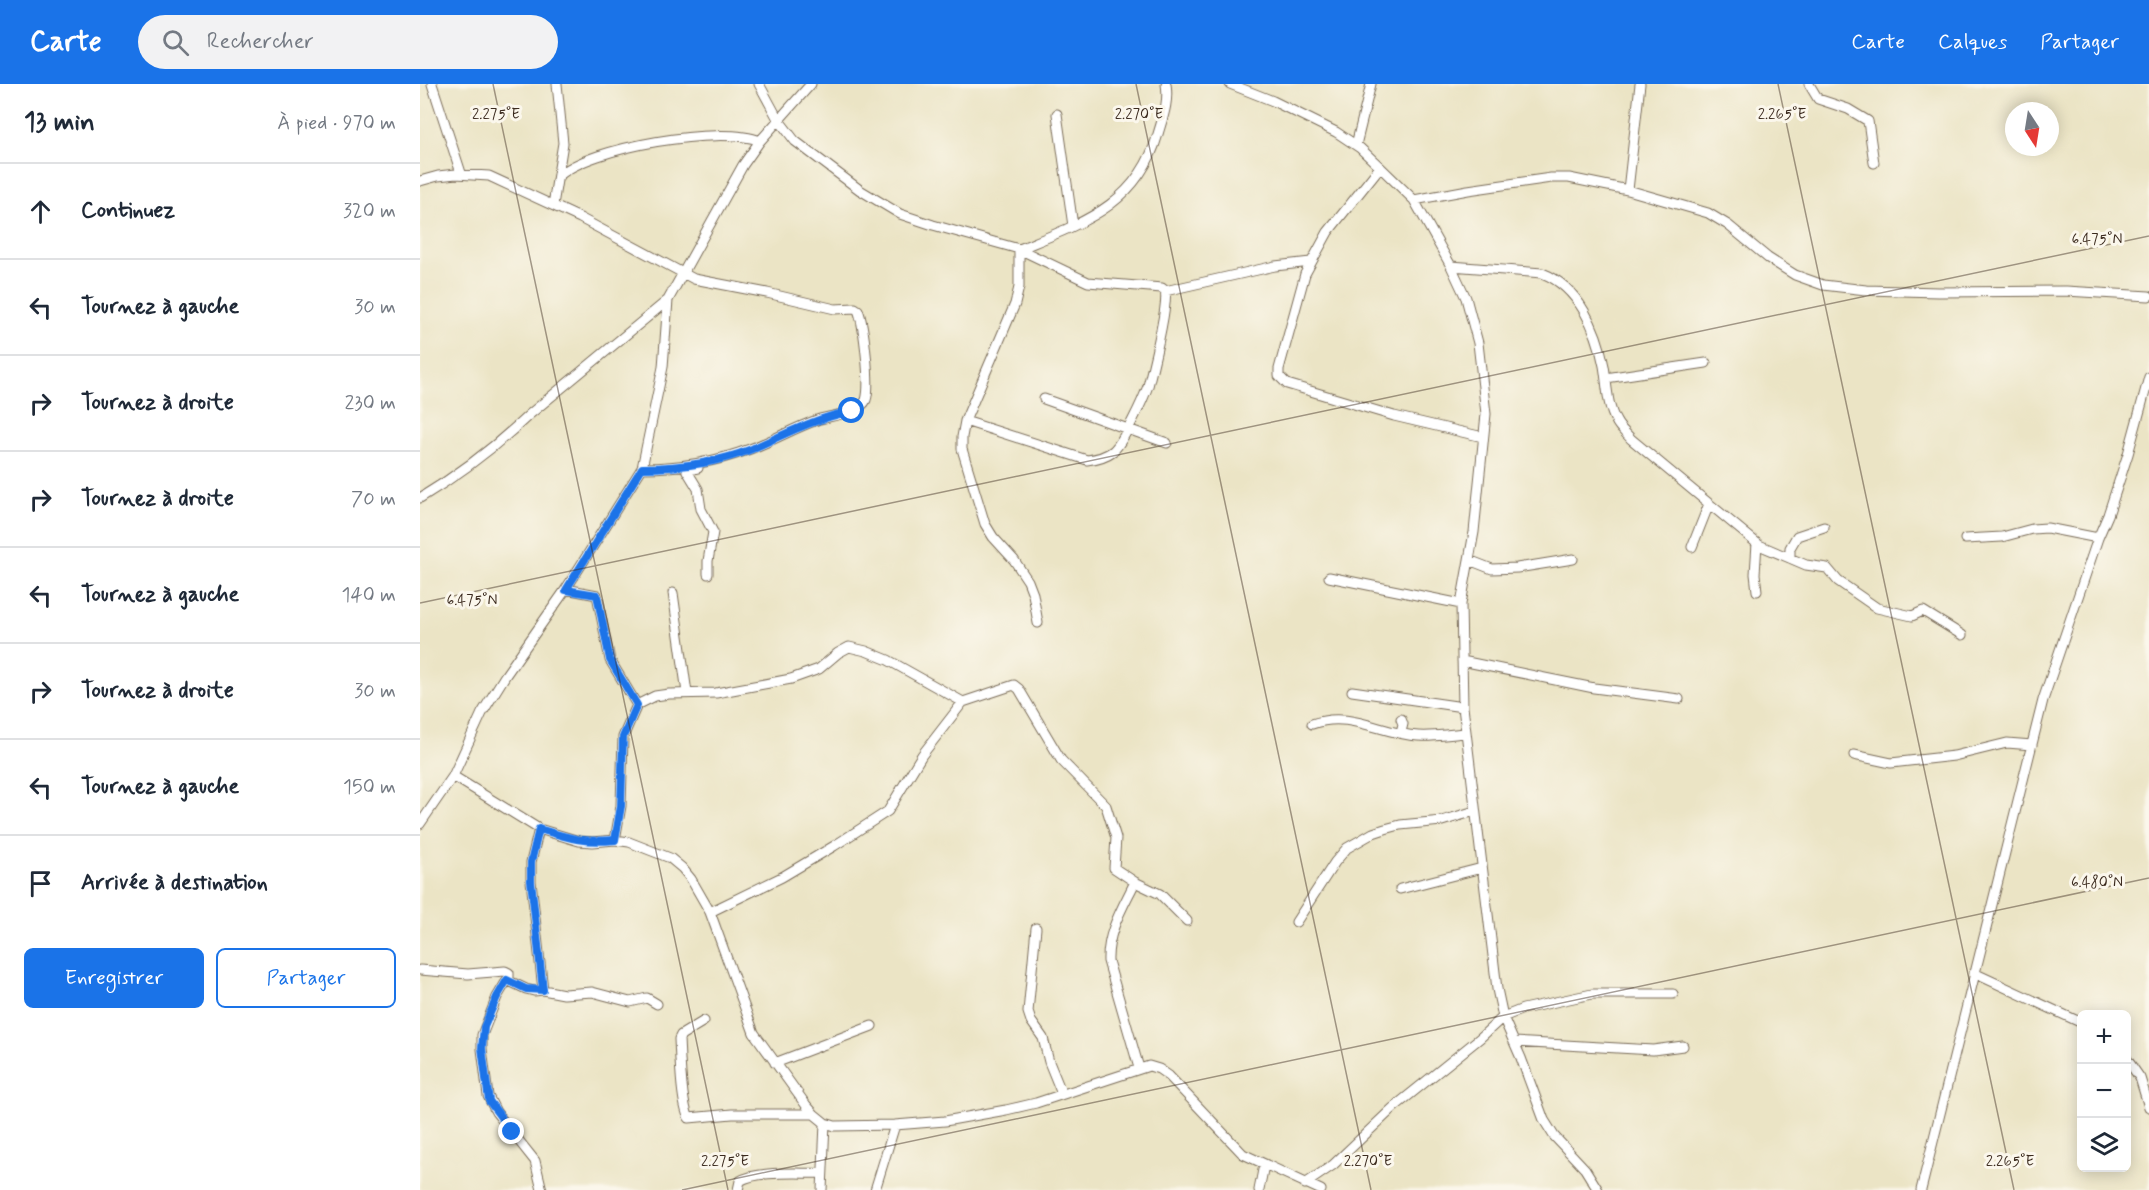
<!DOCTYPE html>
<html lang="fr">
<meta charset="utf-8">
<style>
body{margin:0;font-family:Mynerve,sans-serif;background:#f2f2f3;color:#1f2937}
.controls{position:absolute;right:18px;bottom:18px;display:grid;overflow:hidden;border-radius:9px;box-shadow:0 3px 15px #0003}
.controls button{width:54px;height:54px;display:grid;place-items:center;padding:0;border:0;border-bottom:2px solid #e0e1e3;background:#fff;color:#1f2937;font:30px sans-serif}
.compass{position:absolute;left:1585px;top:18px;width:54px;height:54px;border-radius:50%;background:#fff;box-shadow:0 3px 15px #0003;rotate:168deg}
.stop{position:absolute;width:18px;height:18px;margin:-14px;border:4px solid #1a73e8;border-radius:50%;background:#fff}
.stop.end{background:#1a73e8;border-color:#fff;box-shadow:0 2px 6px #0008}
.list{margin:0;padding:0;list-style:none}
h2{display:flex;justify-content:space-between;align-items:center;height:78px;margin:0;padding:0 24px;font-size:26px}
h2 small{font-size:20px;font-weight:400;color:#747a83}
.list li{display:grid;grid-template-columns:39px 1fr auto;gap:18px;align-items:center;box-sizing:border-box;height:96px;padding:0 24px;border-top:2px solid #e0e1e3}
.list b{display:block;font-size:22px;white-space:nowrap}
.list em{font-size:20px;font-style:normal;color:#747a83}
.actions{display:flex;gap:12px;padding:18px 24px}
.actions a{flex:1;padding:14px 0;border:2px solid #1a73e8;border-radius:9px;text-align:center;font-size:21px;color:#1a73e8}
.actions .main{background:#1a73e8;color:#fff}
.icon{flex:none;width:33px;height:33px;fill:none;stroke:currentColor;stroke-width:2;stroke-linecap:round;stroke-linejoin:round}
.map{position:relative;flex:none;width:1729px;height:1106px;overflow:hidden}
header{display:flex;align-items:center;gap:36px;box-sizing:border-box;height:84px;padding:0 30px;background:#1a73e8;color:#fff}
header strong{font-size:28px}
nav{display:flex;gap:33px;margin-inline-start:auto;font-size:21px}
.search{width:420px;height:54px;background:#f2f2f3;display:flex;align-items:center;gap:15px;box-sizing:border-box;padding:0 21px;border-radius:33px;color:#747a83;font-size:22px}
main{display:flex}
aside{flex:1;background:#fff}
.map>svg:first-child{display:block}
</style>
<header>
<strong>Carte</strong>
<div class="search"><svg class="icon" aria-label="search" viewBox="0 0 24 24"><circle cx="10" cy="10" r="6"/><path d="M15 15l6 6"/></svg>Rechercher</div>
<nav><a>Carte</a><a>Calques</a><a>Partager</a></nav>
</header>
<main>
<aside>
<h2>13 min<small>À pied · 970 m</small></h2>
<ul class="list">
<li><svg class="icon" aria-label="ahead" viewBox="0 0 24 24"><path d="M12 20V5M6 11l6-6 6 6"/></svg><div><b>Continuez</b></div><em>320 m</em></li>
<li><svg class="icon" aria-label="left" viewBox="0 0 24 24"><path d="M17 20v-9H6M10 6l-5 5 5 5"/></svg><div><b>Tournez à gauche</b></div><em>30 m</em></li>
<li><svg class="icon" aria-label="right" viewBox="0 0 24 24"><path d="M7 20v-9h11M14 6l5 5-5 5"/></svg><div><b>Tournez à droite</b></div><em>230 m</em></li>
<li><svg class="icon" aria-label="right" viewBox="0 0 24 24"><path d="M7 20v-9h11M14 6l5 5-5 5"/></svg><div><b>Tournez à droite</b></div><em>70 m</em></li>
<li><svg class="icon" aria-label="left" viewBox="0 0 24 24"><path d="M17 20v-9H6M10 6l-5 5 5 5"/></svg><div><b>Tournez à gauche</b></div><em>140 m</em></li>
<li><svg class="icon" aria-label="right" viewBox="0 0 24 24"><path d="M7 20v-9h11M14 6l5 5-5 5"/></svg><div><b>Tournez à droite</b></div><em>30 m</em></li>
<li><svg class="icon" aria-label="left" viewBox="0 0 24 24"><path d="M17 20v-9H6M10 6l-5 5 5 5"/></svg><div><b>Tournez à gauche</b></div><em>150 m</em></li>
<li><svg class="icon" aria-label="arrive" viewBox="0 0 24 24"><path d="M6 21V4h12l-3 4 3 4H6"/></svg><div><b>Arrivée à destination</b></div></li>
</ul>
<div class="actions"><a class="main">Enregistrer</a><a>Partager</a></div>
</aside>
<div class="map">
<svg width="1729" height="1106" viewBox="0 0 1729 1106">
<rect width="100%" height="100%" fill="#fbf7ec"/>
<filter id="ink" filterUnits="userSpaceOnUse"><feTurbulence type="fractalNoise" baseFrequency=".0167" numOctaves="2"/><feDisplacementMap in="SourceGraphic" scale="12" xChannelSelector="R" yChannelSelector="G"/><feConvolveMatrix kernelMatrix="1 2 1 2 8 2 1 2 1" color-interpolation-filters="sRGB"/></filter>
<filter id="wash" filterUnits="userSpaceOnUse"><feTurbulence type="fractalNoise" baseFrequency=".008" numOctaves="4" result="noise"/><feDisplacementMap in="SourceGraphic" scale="24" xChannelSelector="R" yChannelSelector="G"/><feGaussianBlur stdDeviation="1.35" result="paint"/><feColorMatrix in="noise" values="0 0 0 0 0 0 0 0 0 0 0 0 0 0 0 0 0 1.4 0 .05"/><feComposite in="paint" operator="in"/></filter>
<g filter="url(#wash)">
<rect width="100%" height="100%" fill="#ebe4c5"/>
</g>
<g filter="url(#ink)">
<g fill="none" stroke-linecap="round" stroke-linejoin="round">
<g stroke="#796b58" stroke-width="11">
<path id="minor" d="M12,0L41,89
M339,0L358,35L375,57L440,106L480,130L513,141L599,165L668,198L742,204L745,207L855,182L891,178
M810,0L853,17L916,48L940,64L960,83L994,116L1031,182L1046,214L1058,259L1066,330L1054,448L1041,520L1043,623L1077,905L1083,933L1101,974L1124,1036L1134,1052L1165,1085L1178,1106
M1389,0L1398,15L1428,25L1448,37L1454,79
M637,30L653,142
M936,61L951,0
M960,83L908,148L885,190L859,285V292L867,300L974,332L1063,353
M139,92C170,63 301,41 340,57
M0,97L18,92L36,90L69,92L160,134L274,195L347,209L415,225L435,224L438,226C444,240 451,302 446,316C441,329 409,332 397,336C374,344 352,357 330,365C296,378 258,384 222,384
M1208,106L1220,0
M994,116L1048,106L1131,94H1149L1208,106L1288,129L1308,141L1348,174L1375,191L1403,201L1446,206L1518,208L1646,207L1729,212
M133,121L143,59L137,0
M1031,182L1122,189C1159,203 1177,246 1184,282C1187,299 1187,322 1196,337C1199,344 1206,349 1211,355L1339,461L1386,481L1407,484L1418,497L1457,524L1492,532L1503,527L1542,551
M248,216L243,283L222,384L146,505L85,592L62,629L33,692L119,745L159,757L173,758L195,756L209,758L250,774L262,784L271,795L290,828L334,949L386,1021L394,1030L405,1039L415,1042L475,1041L525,1037L586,1026L616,1019L729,982L739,985L749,992L823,1070L901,1106
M1186,294L1286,279
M624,315L747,359
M545,337L667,376C676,375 685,373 693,367C704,357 723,316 728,302C732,286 749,219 745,207
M278,384L267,387L278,405L281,425L293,448L288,477V490
M0,414C40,390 76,362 110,330L248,216L323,81L340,57L391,0
M1545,455L1582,453L1612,445L1627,444L1678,454
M1337,459L1335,490L1337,507
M1272,463L1289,420
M1370,474V464L1377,452L1404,443
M1049,476L1072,485L1097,484L1153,475
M909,493L1041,520
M146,505L177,511L190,576L217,621
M253,509L267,609
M618,539L613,510L608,497L594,476L573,453L565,440L542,365V353L545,337L595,220L599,203V165C662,139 718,121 738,50C743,33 749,18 746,0
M1042,577L1174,604L1259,615
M932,607L1043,623
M981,635L983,640L981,648
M892,640C930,626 961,650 998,652C1014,653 1030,650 1046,649
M1434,671L1471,679L1534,672L1587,659L1612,661
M0,740L33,692
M119,745L111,778V797L123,906
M195,756L201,722L203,653L217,621L235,612L249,610L296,609L371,595L399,585L418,569L429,563L446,567L468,576L543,618
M715,798C703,823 687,848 688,877L719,984
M980,805L1062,784
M290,828L362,793L414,762L468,727L502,671L543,618L594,601L599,605L641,676L686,722L696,754L694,784L715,798L740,810L767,837
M876,838L915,778L927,764L953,749L965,745L980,741L1022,737L1055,727
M616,844L608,928L611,937L623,954L629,978L642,1010
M0,886L48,890L85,887L89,889V893L77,913L62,951V965L68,1012L76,1028L115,1077L122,1106
M1554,889L1662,939
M87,896L106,905L114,907L123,906L144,910L172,908L210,918L227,914L237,920
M284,937L261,951L259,955C260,974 261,1019 269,1034L312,1030H394
M1094,958L1233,966L1263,962
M1706,974L1720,994L1729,1023
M355,979L452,942
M885,1100L913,1081L973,1024L1060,954L1083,933L1103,925L1172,910H1253
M318,1106L320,1097C338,1086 380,1090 402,1089
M402,1106L405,1039
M455,1106L475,1041
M839,1106L844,1081
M1501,1106L1623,616L1678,454L1688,431L1708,370L1729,293"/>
</g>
<use href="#minor" stroke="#fff" stroke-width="9"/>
</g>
</g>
<g fill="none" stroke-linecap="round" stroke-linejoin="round" filter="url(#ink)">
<path stroke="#1a73e8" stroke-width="8" d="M92,1048L69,1017L62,964L64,943L77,913L87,896L106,905L123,906L111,797V778L119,745C149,754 163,759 195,756L201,722L203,653L217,621L190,576L177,511L146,506L222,384C258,384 298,379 332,365C365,350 396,334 432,327"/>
</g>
<path fill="none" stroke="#3b2a1e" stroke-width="1.5" stroke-opacity="0.45" d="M73,0L308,1106M716,0L951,1106M1358,0L1594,1106M0,519L1729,152M262,1106L1729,794"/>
<g font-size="15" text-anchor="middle" fill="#3b2a1e" stroke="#fbf7ec" stroke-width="6" stroke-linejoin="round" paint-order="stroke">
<text x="76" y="35">2.275°E</text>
<text x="719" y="35">2.270°E</text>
<text x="1362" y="35">2.265°E</text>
<text x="1677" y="160">6.475°N</text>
<text x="52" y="521">6.475°N</text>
<text x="1677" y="803">6.480°N</text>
<text x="305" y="1082">2.275°E</text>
<text x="948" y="1082">2.270°E</text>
<text x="1590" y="1082">2.265°E</text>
</g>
</svg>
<div class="controls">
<button>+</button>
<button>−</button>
<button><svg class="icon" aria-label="layers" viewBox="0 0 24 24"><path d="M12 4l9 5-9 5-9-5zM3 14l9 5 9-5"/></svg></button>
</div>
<svg class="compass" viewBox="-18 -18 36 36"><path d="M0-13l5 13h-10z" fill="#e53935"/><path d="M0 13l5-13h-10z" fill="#747a83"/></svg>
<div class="stop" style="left:432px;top:327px"></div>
<div class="stop end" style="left:92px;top:1048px"></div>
</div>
</main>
